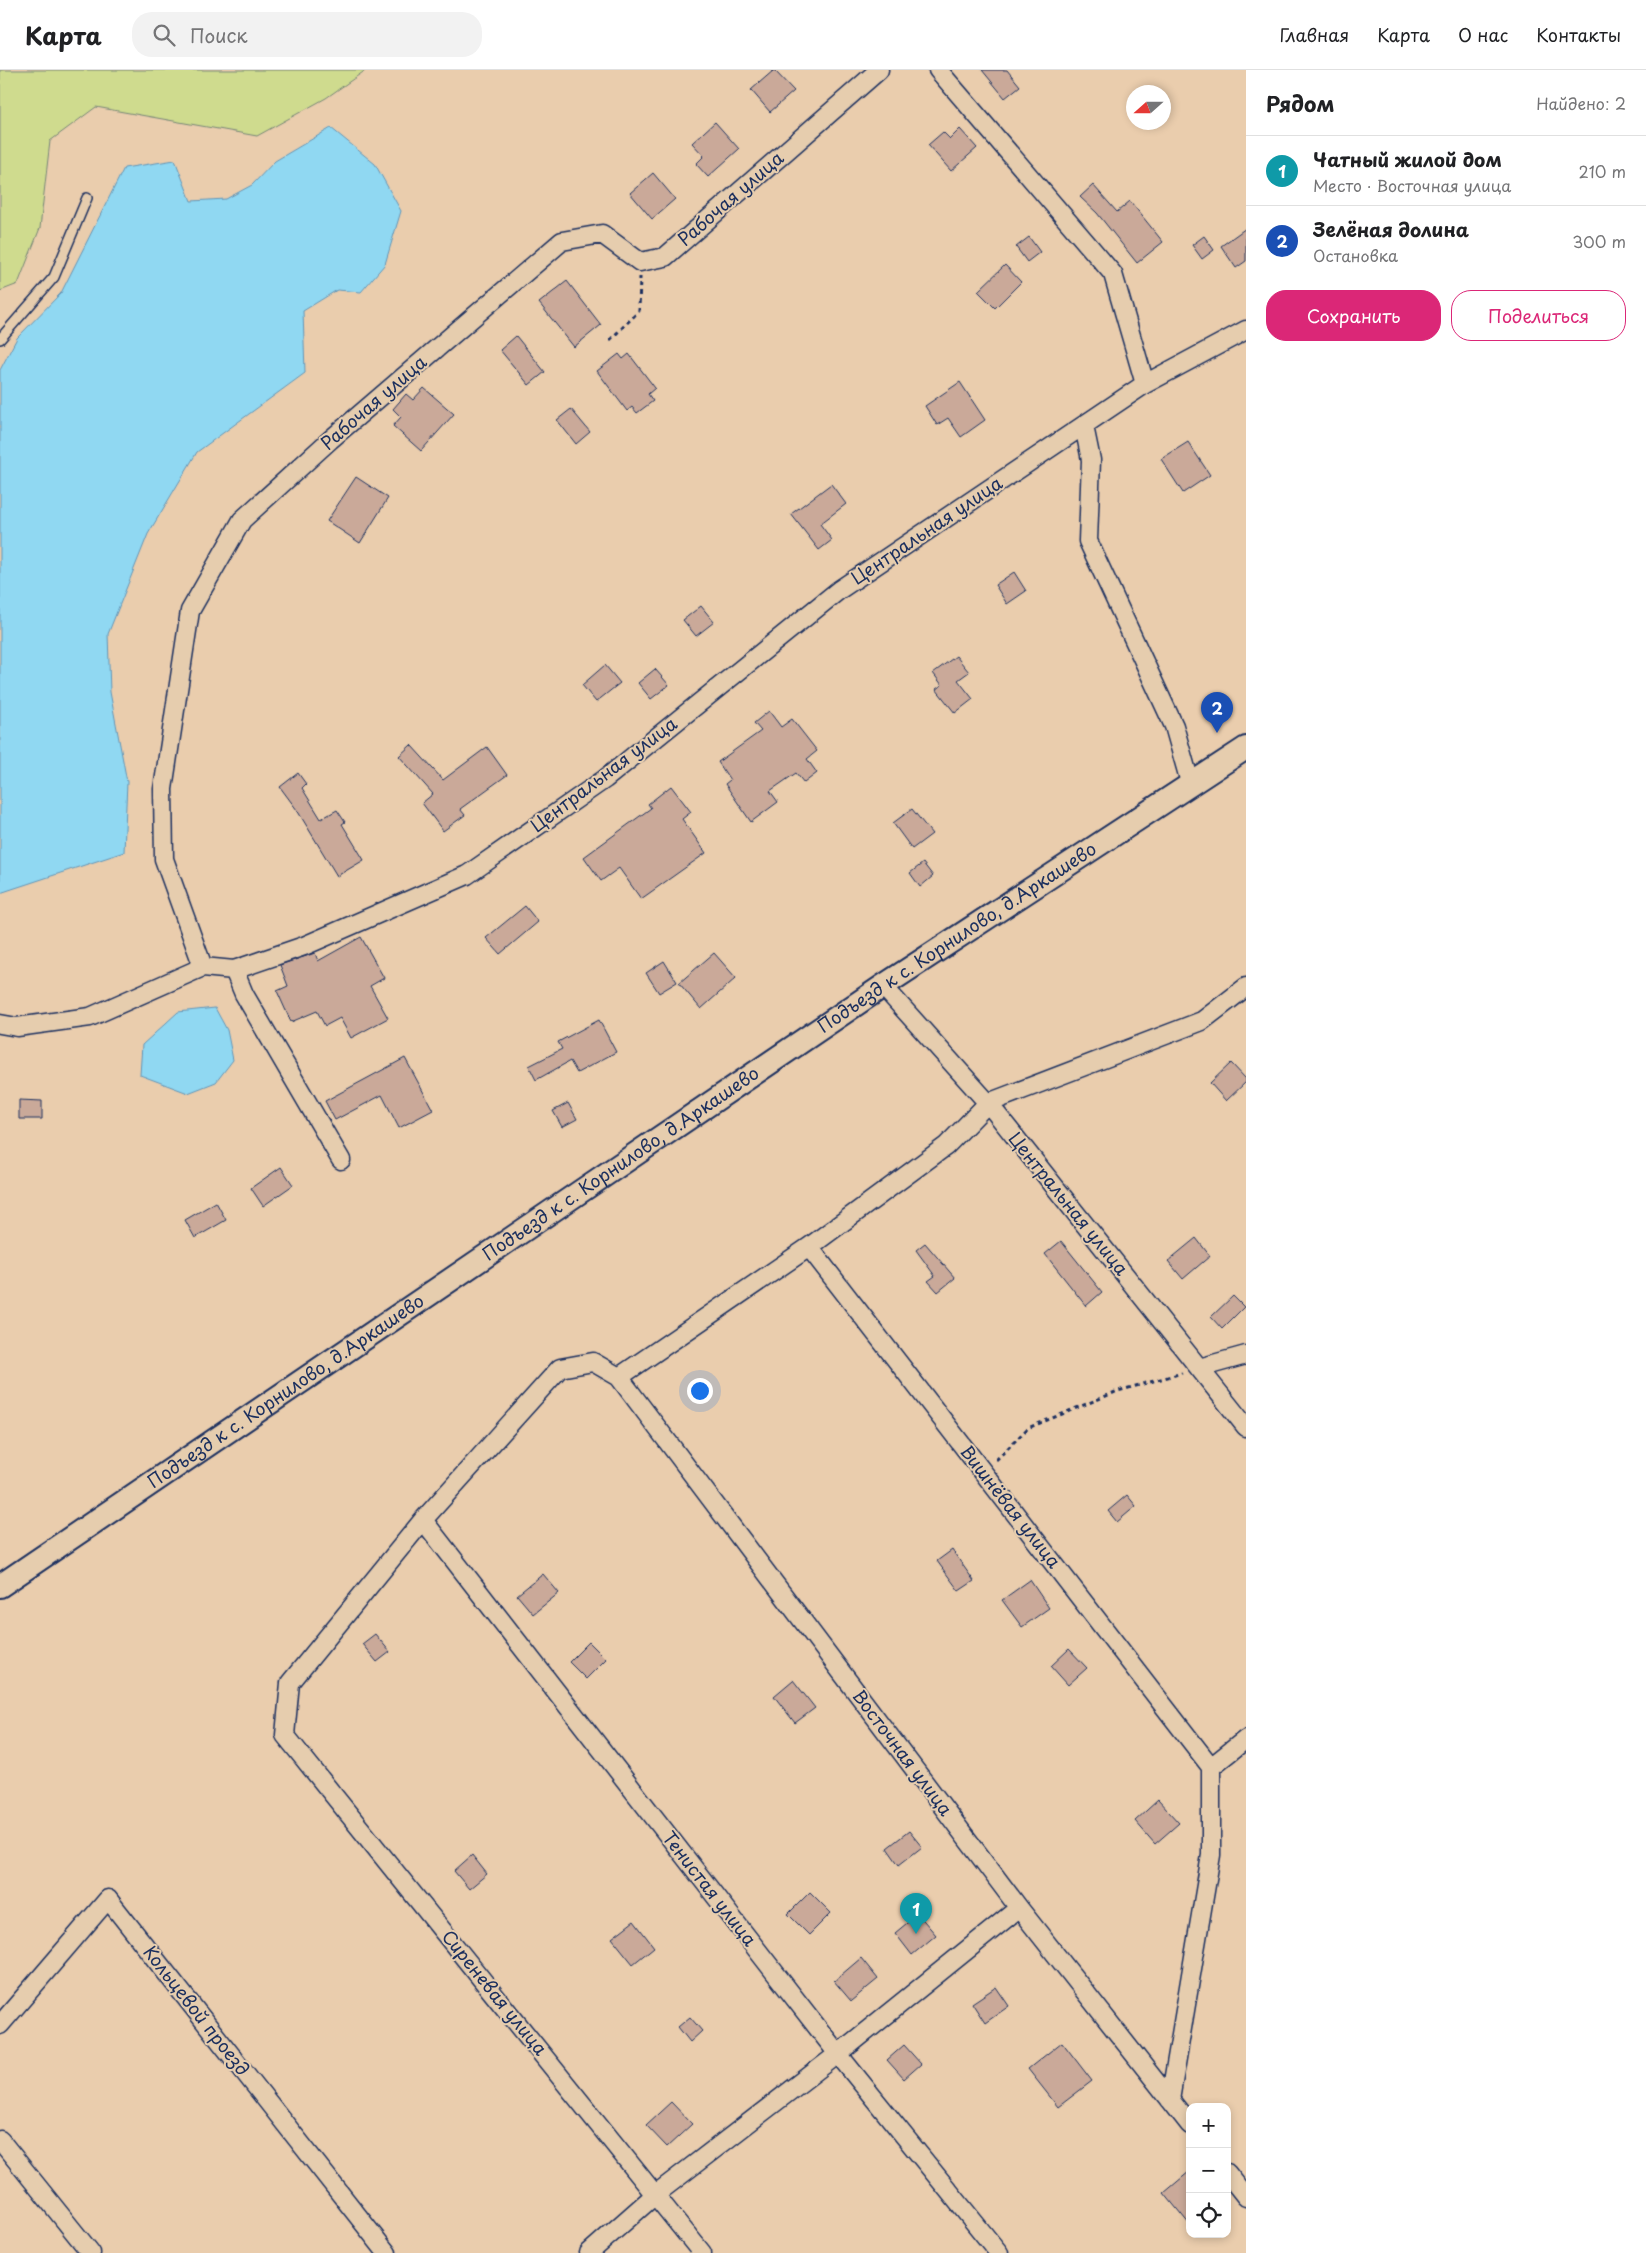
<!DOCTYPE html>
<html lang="ru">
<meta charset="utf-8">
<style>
body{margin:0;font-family:"Playpen Sans",sans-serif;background:#f2f2f2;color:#202124}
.controls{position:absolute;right:15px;bottom:15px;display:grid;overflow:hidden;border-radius:10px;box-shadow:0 2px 8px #0003}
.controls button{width:45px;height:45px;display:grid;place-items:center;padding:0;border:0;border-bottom:1px solid #e0e0e0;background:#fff;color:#202124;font:25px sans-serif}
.compass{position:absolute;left:1126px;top:15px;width:45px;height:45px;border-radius:50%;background:#fff;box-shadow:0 2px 8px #0003;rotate:249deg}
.you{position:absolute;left:699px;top:1320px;width:18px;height:18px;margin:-12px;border:4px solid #fff;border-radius:50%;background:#1a73e8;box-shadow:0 0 0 8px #1a73e833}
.badge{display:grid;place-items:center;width:32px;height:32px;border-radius:50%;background:#db2777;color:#fff;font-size:16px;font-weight:700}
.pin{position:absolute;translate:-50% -41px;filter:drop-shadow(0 1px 2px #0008)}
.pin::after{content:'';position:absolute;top:26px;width:18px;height:15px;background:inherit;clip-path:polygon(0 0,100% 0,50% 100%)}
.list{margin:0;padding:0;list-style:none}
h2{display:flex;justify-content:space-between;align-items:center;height:65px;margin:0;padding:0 20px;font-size:21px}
h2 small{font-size:16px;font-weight:400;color:#757577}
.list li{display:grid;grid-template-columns:32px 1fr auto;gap:15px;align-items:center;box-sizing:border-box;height:70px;padding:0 20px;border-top:1px solid #e0e0e0}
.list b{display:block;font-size:19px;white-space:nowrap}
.list p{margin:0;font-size:16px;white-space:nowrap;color:#757577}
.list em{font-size:16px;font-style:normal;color:#757577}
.actions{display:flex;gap:10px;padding:15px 20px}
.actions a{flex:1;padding:11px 0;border:1px solid #db2777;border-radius:20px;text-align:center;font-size:18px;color:#db2777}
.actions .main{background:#db2777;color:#fff}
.icon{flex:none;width:28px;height:28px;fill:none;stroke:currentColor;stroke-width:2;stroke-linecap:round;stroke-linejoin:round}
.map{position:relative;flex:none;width:1246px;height:2183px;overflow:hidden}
header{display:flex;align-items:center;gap:30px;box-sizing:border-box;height:70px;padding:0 25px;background:#fff;border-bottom:1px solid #e0e0e0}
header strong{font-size:24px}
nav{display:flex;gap:28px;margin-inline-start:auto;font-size:18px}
.search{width:350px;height:45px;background:#f2f2f2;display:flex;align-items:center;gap:12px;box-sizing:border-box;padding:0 18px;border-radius:20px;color:#757577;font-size:19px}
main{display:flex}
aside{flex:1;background:#fff}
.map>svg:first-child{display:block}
</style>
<header>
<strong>Карта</strong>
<div class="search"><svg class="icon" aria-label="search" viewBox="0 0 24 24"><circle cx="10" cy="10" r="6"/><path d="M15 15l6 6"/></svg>Поиск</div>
<nav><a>Главная</a><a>Карта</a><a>О нас</a><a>Контакты</a></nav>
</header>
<main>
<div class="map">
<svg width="1246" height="2183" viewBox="0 0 1246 2183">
<rect width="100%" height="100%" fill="#eacdad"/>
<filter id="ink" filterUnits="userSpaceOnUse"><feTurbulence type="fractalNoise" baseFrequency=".02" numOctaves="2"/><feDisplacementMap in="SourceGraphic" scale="10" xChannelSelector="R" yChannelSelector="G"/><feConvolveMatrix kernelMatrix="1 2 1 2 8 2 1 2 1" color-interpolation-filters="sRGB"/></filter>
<g filter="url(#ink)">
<path fill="#cfdb8e" stroke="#758576" d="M0,0H366L326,28L257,66L96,37L50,71L40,158L18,214L0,221Z"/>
<path fill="#90d8f2" stroke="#6194b7" d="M331,58L375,94L401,141L385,194L361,222L337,220L303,241L305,303L197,382L148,464L108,564L110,622L127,712L124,782L0,823V300L17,268L61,223L124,98L175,90L191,131L226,129L252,115L275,91Z
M215,938L227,960L233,990L216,1012L188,1023L140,1005L142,975L178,942Z"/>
<path fill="#caa999" stroke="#1b2f5e" d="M774,0L794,21L770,42L751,20Z
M982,0H1007L1020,16L1005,28Z
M715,52L739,79L708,107L696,94L704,86L692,73Z
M960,59L977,78L951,101L928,75L943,62L950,69Z
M653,103L675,129L652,149L630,123Z
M1093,115L1117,142L1130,131L1163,172L1137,193L1097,143L1080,127Z
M1246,158V191L1236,198L1221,176Z
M1204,166L1214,180L1202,189L1192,175Z
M1029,167L1040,182L1027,192L1016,177Z
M1005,195L1021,212L995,238L978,221Z
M567,211L601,255L574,277L539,233Z
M516,266L545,302L529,315L500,280Z
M619,284L623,289L629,284L655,318L648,324L653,331L637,343L632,337L627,341L597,301Z
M960,312L985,350L961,367L948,348L937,355L925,336Z
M424,318L454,344L421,381L393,356L401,347L393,339L406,324L413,330Z
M571,339L590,362L576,374L557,350Z
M1188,372L1210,405L1183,423L1161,389Z
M356,407L388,428L360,473L327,451Z
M831,414L846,434L820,454L832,470L819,480L791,444Z
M1014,502L1026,521L1007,534L995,515Z
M701,536L714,552L696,566L683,550Z
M956,586L969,602L958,610L973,629L955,643L936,619L942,615L933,603Z
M605,595L620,613L596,632L582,615Z
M655,599L669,615L651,629L638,613Z
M769,641L781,657L792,649L817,681L807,689L817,703L804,713L796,703L770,721L778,732L751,752L725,714L730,710L718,692L761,661L754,653Z
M411,675L443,710L487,677L507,705L460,739L465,745L443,761L422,733L433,724L399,686Z
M298,703L306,714L302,718L321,749L337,740L345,752L342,754L364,790L337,806L297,740L280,717Z
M671,716L691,742L682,749L706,783L641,829L619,798L601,811L584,787L651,738L648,734Z
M912,739L932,764L912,779L893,753Z
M923,793L933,806L920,817L910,803Z
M525,836L538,852L500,884L486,868Z
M361,867L384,908L370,916L388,948L351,968L340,948L325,956L317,941L291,952L277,921L288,916L280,895L315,883L318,891Z
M714,883L736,908L701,939L679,913Z
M664,891L677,912L659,923L646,903Z
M599,950L616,982L577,1003L570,991L536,1010L529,996L562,979L558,972Z
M405,988L433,1040L399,1058L382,1025L335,1050L325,1031Z
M1231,993L1246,1009V1012L1226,1031L1210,1013Z
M19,1030L42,1031V1049H19Z
M568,1033L577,1049L562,1057L553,1041Z
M281,1097L293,1115L263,1136L251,1118Z
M216,1132L226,1150L195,1168L185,1150Z
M1196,1168L1210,1186L1183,1209L1168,1191Z
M1061,1171L1102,1222L1086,1236L1045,1184Z
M925,1173L955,1208L938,1222L928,1211L935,1206L916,1180Z
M1233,1226L1244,1237L1222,1259L1211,1247Z
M1127,1425L1136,1436L1117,1452L1108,1441Z
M952,1480L974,1511L959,1521L937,1491Z
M543,1504L559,1523L533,1544L517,1525Z
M1030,1510L1049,1538L1022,1557L1002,1530Z
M375,1564L390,1582L377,1592L362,1574Z
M589,1572L606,1589L586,1609L569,1592Z
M1069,1579L1087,1598L1068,1615L1051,1596Z
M793,1610L815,1638L795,1653L774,1626Z
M1158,1730L1179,1753L1155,1774L1135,1751Z
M909,1761L922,1777L899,1795L887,1778Z
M472,1785L487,1804L469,1819L454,1801Z
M810,1822L831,1843L809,1865L788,1844Z
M918,1844L936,1865L912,1885L895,1863Z
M634,1851L654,1877L633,1894L612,1868Z
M861,1888L878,1909L851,1931L834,1911Z
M996,1917L1009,1936L985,1953L972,1933Z
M690,1947L702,1961L690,1972L678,1957Z
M1062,1972L1092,2011L1058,2037L1028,1999Z
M904,1975L921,1994L904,2009L887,1990Z
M671,2032L692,2054L667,2077L646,2055Z
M1190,2101V2155L1164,2123Z"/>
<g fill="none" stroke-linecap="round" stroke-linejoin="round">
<g stroke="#1b2f5e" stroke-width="12">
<path id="service" d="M0,269L54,207L87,128"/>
</g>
<g stroke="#1b2f5e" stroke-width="21">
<path id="minor" d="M938,0L1113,204L1145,314
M1084,356L1091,390L1088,471L1174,656L1191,716
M203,897L164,789L163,719L190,541L242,450L330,370L562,171L602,164L640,192L665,187L879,0
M234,900L244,924L341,1090
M883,916L988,1033L1246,1357
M0,954L17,957L90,947L203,897L234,900L304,876L467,805L605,709L839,520L1145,314L1246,260
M809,1177L1211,1697
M1199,1298L1246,1285
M619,1307L1019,1838L1190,2055
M423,1450L838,1984L999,2183
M0,1955L108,1829L387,2183
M1170,2030L1211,1785V1697L1246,1669
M0,2070L91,2183
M1227,2103L1246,2127
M589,2183L656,2124L838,1984L1019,1838
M702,2183L285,1665L290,1613L423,1450L560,1298L593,1292L619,1307L809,1177L946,1076L988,1033L1202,951L1246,917"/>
</g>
<g stroke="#1b2f5e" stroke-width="26">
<g id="tertiary">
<path id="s1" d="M0,1516L883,916L1246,678"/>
</g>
</g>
<path stroke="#1b2f5e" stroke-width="3" stroke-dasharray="4 4" stroke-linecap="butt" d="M610,270L639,241L640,207
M996,1390L1028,1358L1118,1321L1182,1303"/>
<use href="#service" stroke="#e6cdae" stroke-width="9"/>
<use href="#minor" stroke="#e6cdae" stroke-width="18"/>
<use href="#tertiary" stroke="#e6cdae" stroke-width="22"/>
</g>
</g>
<g text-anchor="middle" stroke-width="4" stroke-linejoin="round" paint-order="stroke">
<g font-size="18" fill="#1b2f5e" stroke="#e6cdae">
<text transform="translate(731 129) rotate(-41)" y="6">Рабочая улица</text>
<text transform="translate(374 333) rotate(-41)" y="6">Рабочая улица</text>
<text transform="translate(927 461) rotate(-34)" y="6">Центральная улица</text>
<text transform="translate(604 705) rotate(-37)" y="6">Центральная улица</text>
<text dy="6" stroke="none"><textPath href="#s1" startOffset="1156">Подъезд к с. Корнилово, д.Аркашево</textPath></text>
<text dy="6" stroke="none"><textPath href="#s1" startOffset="751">Подъезд к с. Корнилово, д.Аркашево</textPath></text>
<text transform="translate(1068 1134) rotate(51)" y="6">Центральная улица</text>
<text dy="6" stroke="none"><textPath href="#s1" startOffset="346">Подъезд к с. Корнилово, д.Аркашево</textPath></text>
<text transform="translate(1010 1437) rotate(52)" y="6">Вишнёвая улица</text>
<text transform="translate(902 1683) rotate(53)" y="6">Восточная улица</text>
<text transform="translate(709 1819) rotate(52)" y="6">Тенистая улица</text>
<text transform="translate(494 1923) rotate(51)" y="6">Сиреневая улица</text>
<text transform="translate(196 1941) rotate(52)" y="6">Кольцевой проезд</text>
</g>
</g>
</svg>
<div class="controls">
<button>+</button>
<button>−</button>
<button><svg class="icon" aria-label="locate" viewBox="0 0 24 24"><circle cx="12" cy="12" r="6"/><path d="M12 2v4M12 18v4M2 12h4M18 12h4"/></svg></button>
</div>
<svg class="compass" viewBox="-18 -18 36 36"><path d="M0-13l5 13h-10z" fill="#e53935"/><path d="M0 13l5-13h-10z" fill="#757577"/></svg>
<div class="you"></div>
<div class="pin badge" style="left:916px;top:1864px;background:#0f9aa8">1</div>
<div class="pin badge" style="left:1217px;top:663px;background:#1a4fb4">2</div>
</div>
<aside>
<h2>Рядом<small>Найдено: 2</small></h2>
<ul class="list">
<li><span class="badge" style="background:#0f9aa8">1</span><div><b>Чатный жилой дом</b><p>Место · Восточная улица</p></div><em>210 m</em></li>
<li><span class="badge" style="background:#1a4fb4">2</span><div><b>Зелёная долина</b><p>Остановка</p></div><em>300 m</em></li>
</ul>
<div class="actions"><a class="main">Сохранить</a><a>Поделиться</a></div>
</aside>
</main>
